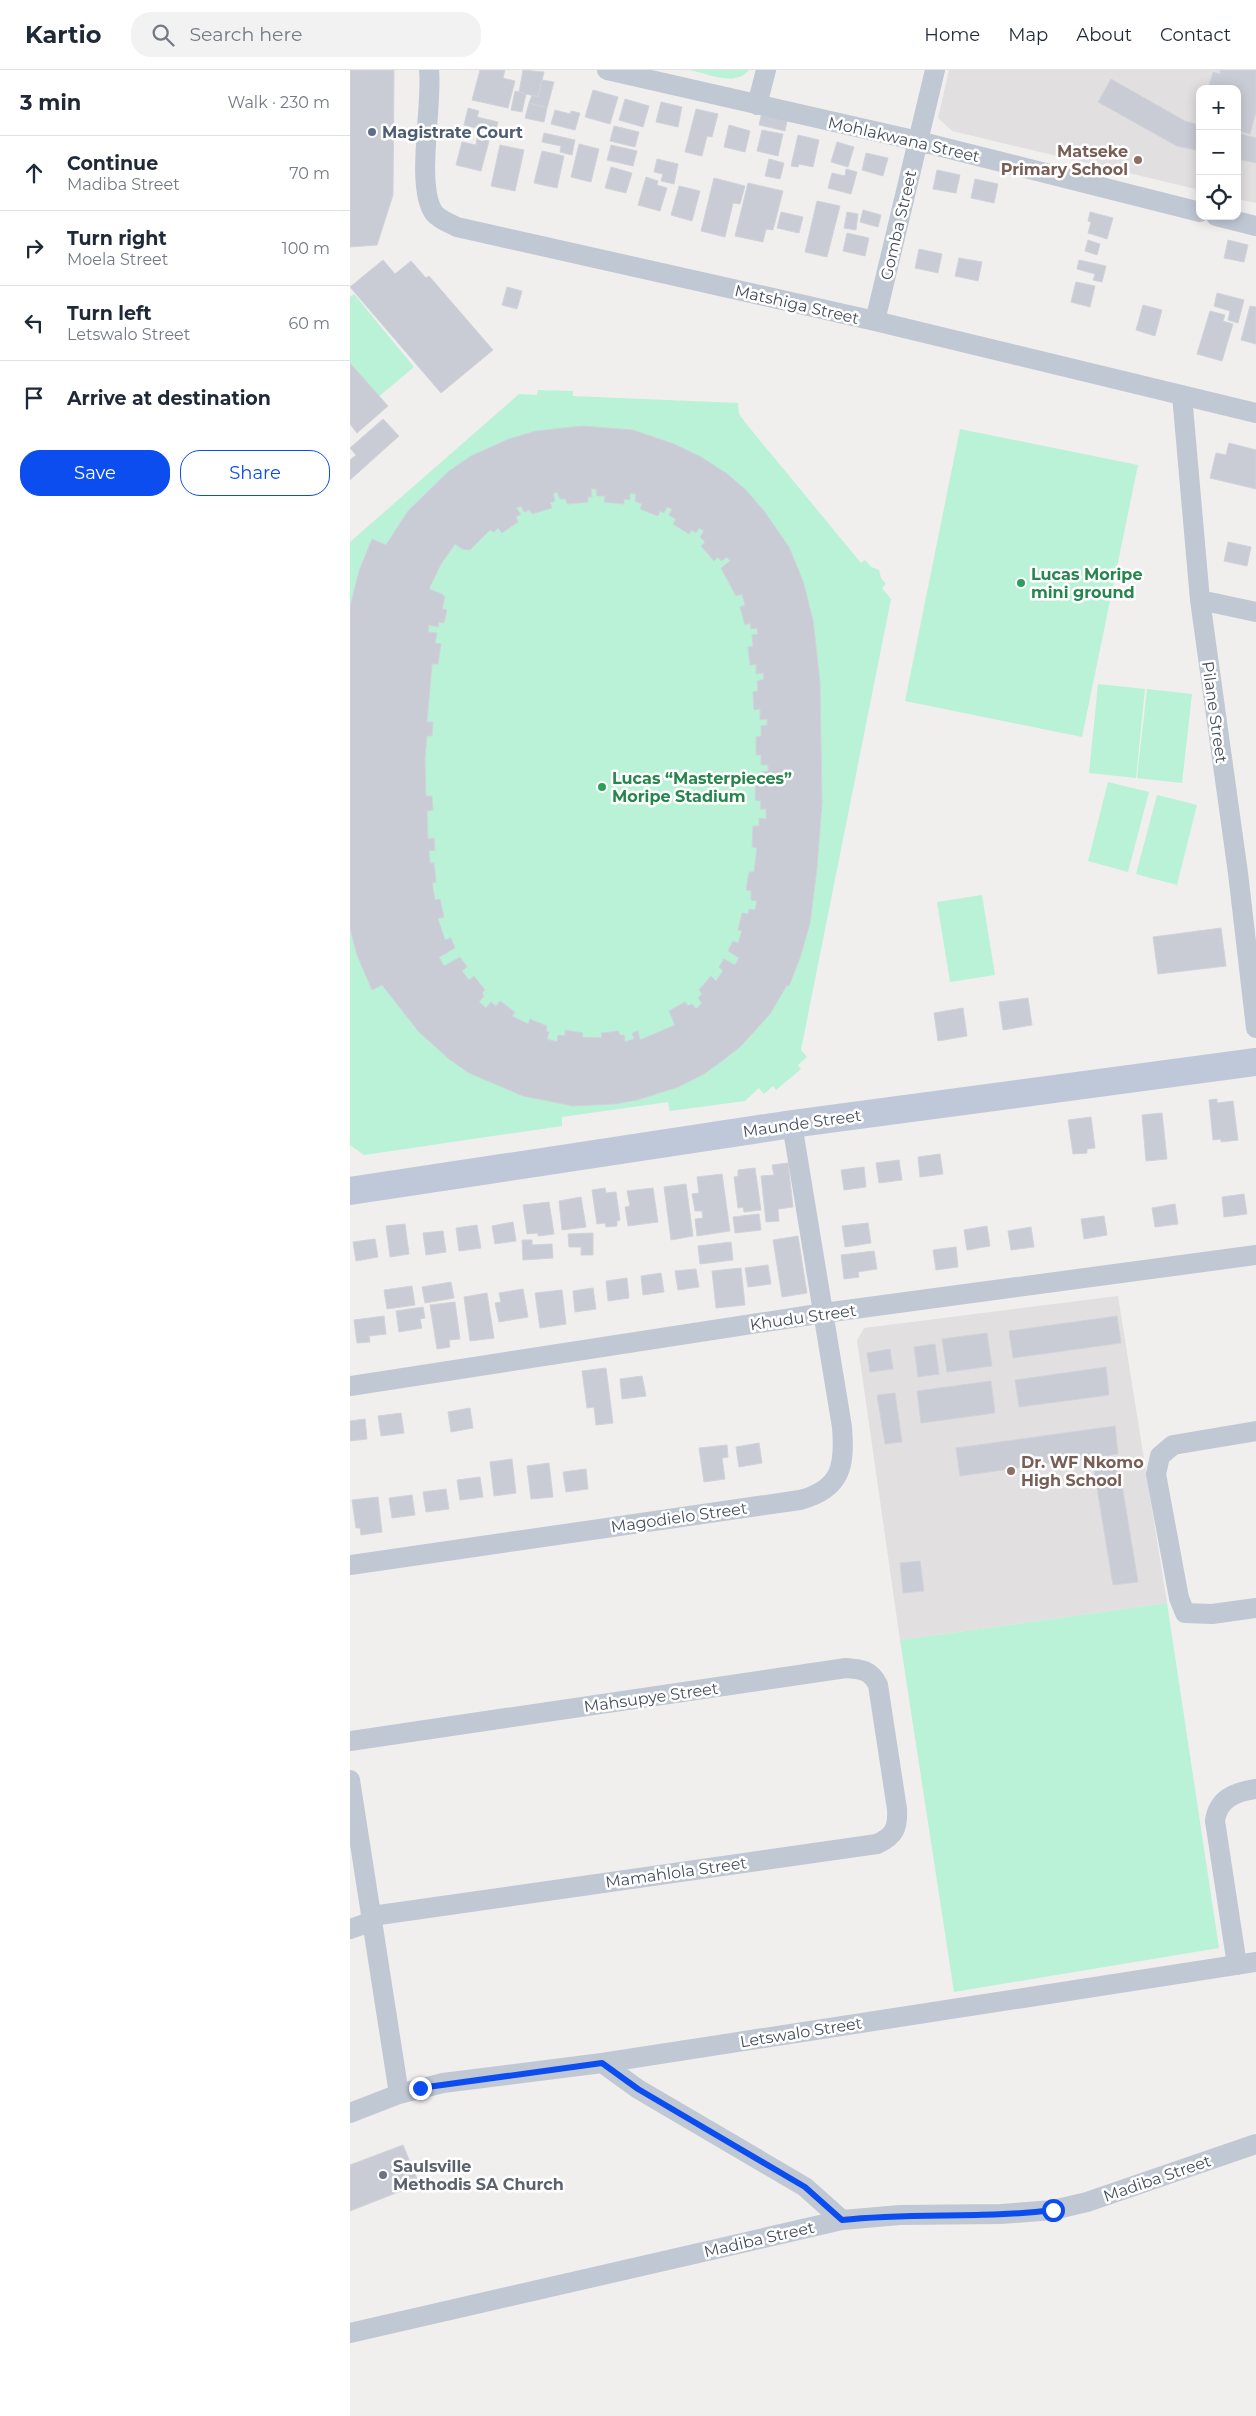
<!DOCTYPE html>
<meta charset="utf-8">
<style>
body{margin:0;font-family:Montserrat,sans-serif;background:#f2f2f3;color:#1f2937}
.controls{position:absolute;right:15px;top:15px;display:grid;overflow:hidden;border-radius:10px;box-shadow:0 2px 12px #0003}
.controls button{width:45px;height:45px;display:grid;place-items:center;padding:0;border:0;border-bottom:1px solid #e0e1e3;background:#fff;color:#1f2937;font:25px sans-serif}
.stop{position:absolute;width:15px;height:15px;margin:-11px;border:4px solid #0b4dee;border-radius:50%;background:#fff}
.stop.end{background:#0b4dee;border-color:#fff;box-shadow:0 1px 5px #0008}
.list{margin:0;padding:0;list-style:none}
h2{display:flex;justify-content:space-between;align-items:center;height:65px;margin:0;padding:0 20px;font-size:21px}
h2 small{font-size:16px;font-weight:400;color:#747a83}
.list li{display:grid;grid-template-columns:32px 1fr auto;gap:15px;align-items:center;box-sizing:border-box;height:75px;padding:0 20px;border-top:1px solid #e0e1e3}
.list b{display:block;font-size:19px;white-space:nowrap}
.list p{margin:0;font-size:16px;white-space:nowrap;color:#747a83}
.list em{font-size:16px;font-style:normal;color:#747a83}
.actions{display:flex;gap:10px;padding:15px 20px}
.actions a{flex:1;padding:11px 0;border:1px solid #0b4dee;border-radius:20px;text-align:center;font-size:18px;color:#0b4dee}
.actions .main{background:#0b4dee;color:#fff}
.icon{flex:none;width:28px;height:28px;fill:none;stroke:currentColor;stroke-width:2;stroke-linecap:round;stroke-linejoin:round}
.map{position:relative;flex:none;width:906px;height:2346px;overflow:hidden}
header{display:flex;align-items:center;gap:30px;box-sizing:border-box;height:70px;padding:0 25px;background:#fff;border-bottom:1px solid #e0e1e3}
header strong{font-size:24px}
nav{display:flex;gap:28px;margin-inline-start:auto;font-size:18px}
.search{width:350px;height:45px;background:#f2f2f3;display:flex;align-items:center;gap:12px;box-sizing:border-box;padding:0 18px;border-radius:20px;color:#747a83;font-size:19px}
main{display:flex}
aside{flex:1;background:#fff}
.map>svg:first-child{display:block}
</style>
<header>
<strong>Kartio</strong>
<div class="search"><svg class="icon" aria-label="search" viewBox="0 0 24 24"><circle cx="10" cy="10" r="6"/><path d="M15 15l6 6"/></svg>Search here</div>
<nav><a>Home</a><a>Map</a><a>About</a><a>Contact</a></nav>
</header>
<main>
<aside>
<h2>3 min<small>Walk · 230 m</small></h2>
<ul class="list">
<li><svg class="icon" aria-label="ahead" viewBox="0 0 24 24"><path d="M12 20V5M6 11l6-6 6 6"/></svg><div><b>Continue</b><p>Madiba Street</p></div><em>70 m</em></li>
<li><svg class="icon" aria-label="right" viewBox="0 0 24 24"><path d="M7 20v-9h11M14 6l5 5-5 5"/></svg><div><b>Turn right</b><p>Moela Street</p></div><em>100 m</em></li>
<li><svg class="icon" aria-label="left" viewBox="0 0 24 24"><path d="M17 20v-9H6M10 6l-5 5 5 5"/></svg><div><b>Turn left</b><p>Letswalo Street</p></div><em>60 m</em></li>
<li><svg class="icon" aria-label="arrive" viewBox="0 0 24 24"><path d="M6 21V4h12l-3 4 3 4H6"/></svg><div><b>Arrive at destination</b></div></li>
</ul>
<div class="actions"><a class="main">Save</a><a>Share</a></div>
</aside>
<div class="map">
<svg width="906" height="2346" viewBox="0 0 906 2346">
<rect width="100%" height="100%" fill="#f1eeee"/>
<path fill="#e2dfe0" d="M599,0H906V133L887,129V19H850V120L602,61L588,48Z
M768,1226L817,1533L550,1570L507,1270L514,1258Z"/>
<path fill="#b9f2d7" d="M340,0H399C385,17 359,4 340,0Z
M4,224L64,297L26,329L0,297V227Z
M188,320L223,321V326L388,333L389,344L398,356L511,493L515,490L521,497L529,500L531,508L536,514L532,518L541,529L451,980L457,987L448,995L451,999L426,1020L423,1016L414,1024L409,1018L395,1031L320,1041L318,1032L212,1047V1056L14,1085L0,1075V472L169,324L187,325Z
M610,359L788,395L732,667L555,631Z
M748,614L795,619L786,708L739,703Z
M797,619L842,624L832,713L787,708Z
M758,712L799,722L778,802L738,791Z
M807,725L847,735L827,815L786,804Z
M632,825L645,905L600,912L587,832Z
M817,1533L869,1878L604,1922L550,1570Z"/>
<path fill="#c9ccd4" stroke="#d1d3da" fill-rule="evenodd" d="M0,0H44L43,125L27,175L0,177Z
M130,0H155L153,8L165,11L158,38L122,30Z
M173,0L194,2L188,27L169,22Z
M870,0H906V42L900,64L887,60L890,46L887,45V19H858L863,2L870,4Z
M761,9L835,51L850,55V81L827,76L748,32Z
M192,10L204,12L197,38L179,33L182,25L188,27Z
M243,20L268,27L260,54L235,47Z
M165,21L176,24L172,42L161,40Z
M275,29L299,36L293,57L269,50Z
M311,32L332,37L328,57L306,52Z
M179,33L197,38L194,52L175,48Z
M118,38L129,41L127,47L148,52L145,63L114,55Z
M413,38L437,51L435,61L409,55Z
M346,39L368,44L362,67L357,66L352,86L335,82Z
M205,40L220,44L221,41L230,43L225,60L201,54Z
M379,55L400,61L395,82L374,77Z
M264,56L289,62L285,77L260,71Z
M412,60L433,64L428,86L407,81Z
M194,63L225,70L222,85L210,82L211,76L192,72Z
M887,63L906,68V93L887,89Z
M448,65L469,70L463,97L449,94L448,97L441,96Z
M127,68L139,71L131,101L106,95L112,72L126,75Z
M487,72L504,77L498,97L481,92Z
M229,74L249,79L241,112L221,107Z
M150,75L174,80L165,121L141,116Z
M261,75L287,81L283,96L257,90Z
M192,81L214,86L207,118L184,113Z
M516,83L538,88L533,106L512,100Z
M307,89L328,94L324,114L311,111L313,104L304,102Z
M419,89L434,93L430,109L415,106Z
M261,97L282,103L276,123L255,118Z
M496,99L507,102L501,124L478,118L482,103L495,106Z
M587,100L610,105L606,123L583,119Z
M296,107L308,111L307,115L317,118L310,141L288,135Z
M364,108L395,116L390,134L383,133L375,167L351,161Z
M625,109L648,114L644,133L621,128Z
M398,113L433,121L423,160L416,159L413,172L385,166Z
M329,116L350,121L342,151L321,145Z
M467,131L490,136L477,187L455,182Z
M513,140L531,145L528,157L510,152Z
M431,142L453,147L449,163L427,158Z
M497,142L508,144L506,160L494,158Z
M740,142L763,148L757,169L738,163L741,152L738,151Z
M497,163L519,168L515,186L493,181Z
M738,170L750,174L747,185L735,181Z
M878,170L898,175L894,192L874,188Z
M569,179L592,184L588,203L565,198Z
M609,188L632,192L628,211L605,206Z
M33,190L45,204L61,191L76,208L79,206L143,280L91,323L0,217Z
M729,190L756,196L752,212L743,210L745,204L727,199Z
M726,212L745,216L740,237L721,232Z
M157,217L172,221L167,239L152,235Z
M867,223L894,230L888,253L878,250L880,241L864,236Z
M793,235L812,240L805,266L786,260Z
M900,236L906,237V274L891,270Z
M860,241L875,245L873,251L883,254L872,291L847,284Z
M0,293L38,336L7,363L0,354Z
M33,349L49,366L0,410V390L6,385L0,378Z
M232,356L283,360L324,374L351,387L376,403L396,420L414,441L439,477L453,511L463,550L470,612L472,732L467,798L460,853L450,888L439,916L437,915L420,944L391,976L372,991L354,1004L328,1017L287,1030L264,1034L223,1036L173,1026L119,1003L99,989L69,962L32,915L22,920L7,885L0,859V537L9,501L22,469L36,475L58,441L99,401L121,386L159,369L186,361ZM241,419H246L247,426H255L254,432L274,434V429L280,430V423L286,424L285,431L292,434L290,439L308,446L310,441L314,443L317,437L322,439L319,445L326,449L323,454L339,464L342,460L346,463L349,458L354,461L350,467L355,472L351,476L364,491L368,487L371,491L377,487L380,491L371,498L386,526L392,524L395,535L390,537L395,555L400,553L401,559L407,558L408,564L402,565L403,576L398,577L400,595L406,594V604L413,603L414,609L407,611L408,621L403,622L404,640L410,639V650L417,649V655L411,656V666L406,667V685H411V695H418V701L411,702V712H406L405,730L411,731L410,739H416V749L409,748V756H403L402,777L407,778L404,802H399L396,820L401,821V830L407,831L405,840L399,839L398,844L392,843L388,860L392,861L388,873L383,871L378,881L389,888L385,895L374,889L369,897L373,901L366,911L361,906L349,920L352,924L348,928L352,933L346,939L342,934L338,936L335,932L319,941L325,955L290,970L288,961L282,963L284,969L275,972L274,965H270L268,961L251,963L252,968L232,967L233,963L215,960V966L208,965L207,972L197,969L199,962L196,961L197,956L180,949L178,954L162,946L165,942L150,931L146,936L141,932L136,938L129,932L134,926L132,923L135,920L124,906L119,910L112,901L117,897L110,887L94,896L89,887L105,878L101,868L95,870L88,849L94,847L90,829L85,830L82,813L86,812L84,793H80L79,781L85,780L84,768L78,769L77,741L83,740L82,726H76L75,688L77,666H82L83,652H77L82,594H88L91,574L85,573L87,563L78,562L79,555L88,557L89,552L94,553L97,540L92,539L95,527L92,524L79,519L91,494L105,474L112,479L120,480L140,460L144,462L148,458L152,463L168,452L166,447L171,444L166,438L171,436L174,442L180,440L182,444L202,438L200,433L205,431L203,424L207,422L210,429H216L217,434L238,432V427H242Z
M879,373L906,380V419L860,408L866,383L876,385Z
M878,472L901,477L897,496L874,491Z
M871,858L876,896L808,904L803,867Z
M678,928L682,955L653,960L649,932Z
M613,938L617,966L588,971L584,943Z
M867,1029V1033L883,1031L888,1070L871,1072V1069L863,1070L859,1030Z
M812,1043L817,1089L796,1091L792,1045Z
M741,1047L745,1078L737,1079V1083L723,1084L718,1050Z
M590,1084L593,1104L570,1107L568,1087Z
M549,1090L552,1110L529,1113L526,1093Z
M438,1093L443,1137L428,1139L429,1151L416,1152L411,1106L424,1105L422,1095Z
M514,1097L516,1117L494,1120L491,1100Z
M405,1098L411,1140L394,1142L393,1137L388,1138L384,1107L388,1106V1100Z
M372,1104L380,1161L347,1166L345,1149L353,1148L352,1141H345L342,1124L349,1123L347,1107Z
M336,1114L343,1166L321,1170L314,1117Z
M255,1118L256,1123L266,1122L270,1150L267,1151V1156L256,1157L255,1153L247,1154L242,1120Z
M303,1118L308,1152L278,1156L275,1137L280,1136L277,1121Z
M894,1124L897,1144L874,1147L872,1127Z
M231,1127L236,1157L212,1160L209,1131Z
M199,1132L204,1164L188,1166V1163L177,1164L173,1135Z
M825,1134L828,1154L805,1157L802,1138Z
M409,1144L411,1160L385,1163L383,1147Z
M754,1146L757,1165L734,1169L731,1149Z
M163,1152L166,1171L145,1174L142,1156Z
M518,1153L521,1173L495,1177L492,1156Z
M55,1154L59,1184L40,1187L36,1156Z
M127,1155L131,1178L109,1181L106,1158Z
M637,1156L640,1176L617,1180L614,1160Z
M681,1157L684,1177L661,1180L658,1161Z
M93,1161L96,1182L76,1185L73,1163Z
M243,1163V1185H231V1177H219L218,1164Z
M448,1166L457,1223L432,1227L423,1170Z
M25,1169L28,1187L6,1191L3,1172Z
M172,1170H182V1175L202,1174L203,1188L173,1190Z
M381,1172L383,1190L350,1194L348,1176Z
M606,1177L608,1197L586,1200L583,1180Z
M524,1181L527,1199L508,1202L509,1207L494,1209L491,1185Z
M418,1195L421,1214L398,1217L395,1198Z
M391,1198L395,1235L366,1238L362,1201Z
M346,1199L349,1217L328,1220L325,1201Z
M311,1203L314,1222L293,1225L291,1206Z
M277,1208L279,1228L258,1231L256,1211Z
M101,1212L104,1228L75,1233L72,1217Z
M62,1216L65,1235L37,1239L34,1220Z
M243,1218L246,1239L225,1242L223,1221Z
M173,1219L178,1247L149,1252L145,1233L151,1232L149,1223Z
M212,1220L216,1254L190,1258L185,1223Z
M137,1223L144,1268L120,1271L114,1227Z
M105,1232L110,1269L99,1270L100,1277L87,1279L80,1235Z
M73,1237L75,1248L70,1249L72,1258L49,1262L46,1241Z
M34,1246L36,1264L19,1266L20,1272L7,1273L4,1250Z
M767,1246L771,1273L663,1288L659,1261Z
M637,1263L642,1296L597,1302L592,1269Z
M585,1274L589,1304L568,1307L564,1277Z
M540,1279L543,1299L520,1302L517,1283Z
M756,1297L759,1325L669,1337L665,1310Z
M256,1298L263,1353L246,1355L244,1337L237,1338L232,1301Z
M292,1306L296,1326L272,1329L270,1309Z
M641,1311L645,1343L571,1353L567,1321Z
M545,1323L552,1372L535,1374L527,1325Z
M120,1338L123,1358L101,1362L98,1342Z
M51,1343L54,1363L31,1366L28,1346Z
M15,1349L17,1369L0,1371V1351Z
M765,1356L768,1384L610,1406L606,1378Z
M409,1373L412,1393L389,1397L386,1377Z
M377,1375L378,1387L372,1388L375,1409L354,1412L349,1378Z
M162,1389L166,1423L144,1426L140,1392Z
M768,1390L788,1512L763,1515L743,1394Z
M199,1393L203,1427L181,1429L177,1396Z
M236,1399L238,1419L216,1422L213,1402Z
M130,1407L133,1427L110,1430L107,1410Z
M96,1419L99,1439L76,1442L73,1422Z
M62,1425L65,1445L42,1448L39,1428Z
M28,1427L32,1462L11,1465L10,1458H6L2,1430Z
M570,1491L574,1521L553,1523L550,1493Z
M53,2075L69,2114L0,2141V2095Z"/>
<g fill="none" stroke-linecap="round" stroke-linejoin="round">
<path stroke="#c0c8d4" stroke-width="20" d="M79,0C83,35 65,116 84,143C90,150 99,153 107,157L525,251L906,343
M257,0L568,71L850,142
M407,35L416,0
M866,146L906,156
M525,251L585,0
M832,325L850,530L888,803L906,958
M850,530L906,542
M0,1316L474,1243L906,1185
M906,1361L823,1375L810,1386L806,1404L829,1528L835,1543L862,1544L906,1538
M0,1495L450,1430C492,1419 495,1395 492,1357L442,1054
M0,1671L496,1598C511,1599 521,1600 528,1615L547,1739C548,1757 545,1766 527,1774L22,1846
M0,1710L49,2024
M0,1859L23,1851
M887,1895L865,1751C868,1728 886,1722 906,1719
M252,1993L288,2019L455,2117L492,2150
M0,2043L49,2024L93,2013L252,1993L906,1892
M0,2263L492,2150L550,2145L651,2144L703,2140L737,2132L906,2074"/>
<path stroke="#bfc8d9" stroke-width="28" d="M0,1121L442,1054L906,992"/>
</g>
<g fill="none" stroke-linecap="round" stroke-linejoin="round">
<path stroke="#0b4dee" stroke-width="6" d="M70,2018L252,1993L288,2019L455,2117L492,2150C563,2142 633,2149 703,2140"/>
</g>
<circle fill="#5c6f8a" stroke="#fff" stroke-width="2" cx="22" cy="62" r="5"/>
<g fill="#8d6e63" stroke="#fff" stroke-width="2">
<circle cx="788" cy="90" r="5"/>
<circle cx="661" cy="1401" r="5"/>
</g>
<g fill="#2e9e5b" stroke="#fff" stroke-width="2">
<circle cx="671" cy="513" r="5"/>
<circle cx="252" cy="717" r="5"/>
</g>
<circle fill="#6b7280" stroke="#fff" stroke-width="2" cx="33" cy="2105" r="5"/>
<g text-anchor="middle" stroke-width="5" stroke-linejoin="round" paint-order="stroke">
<g font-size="16" font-weight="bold" fill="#4e5e75" stroke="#fff" text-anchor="start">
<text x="32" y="68">Magistrate Court</text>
</g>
<g font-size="16" fill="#454e5d" stroke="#fff">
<text transform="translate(554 69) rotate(13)" y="6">Mohlakwana Street</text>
<text transform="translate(548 155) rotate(-77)" y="6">Gomba Street</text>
<text transform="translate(447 234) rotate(13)" y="6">Matshiga Street</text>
<text transform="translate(865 642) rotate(82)" y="6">Pilane Street</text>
<text transform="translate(452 1053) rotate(-8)" y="6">Maunde Street</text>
<text transform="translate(453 1247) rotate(-8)" y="6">Khudu Street</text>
<text transform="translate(329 1447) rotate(-8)" y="6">Magodielo Street</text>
<text transform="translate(301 1627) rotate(-8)" y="6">Mahsupye Street</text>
<text transform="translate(326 1802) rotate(-8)" y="6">Mamahlola Street</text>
<text transform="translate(451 1962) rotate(-9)" y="6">Letswalo Street</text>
<text transform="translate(807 2108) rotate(-19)" y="6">Madiba Street</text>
<text transform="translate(409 2169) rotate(-13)" y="6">Madiba Street</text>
</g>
<g font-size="16" font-weight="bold" fill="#785e54" stroke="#fff" text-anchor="end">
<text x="778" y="87">Matseke<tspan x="778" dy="18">Primary School</tspan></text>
<text x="671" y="1398" text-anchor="start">Dr. WF Nkomo<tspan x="671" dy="18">High School</tspan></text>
</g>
<g font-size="16" font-weight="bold" fill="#27864d" stroke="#fff" text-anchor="start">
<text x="681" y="510">Lucas Moripe<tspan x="681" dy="18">mini ground</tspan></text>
<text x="262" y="714">Lucas “Masterpieces”<tspan x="262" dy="18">Moripe Stadium</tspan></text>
</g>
<g font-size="16" font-weight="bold" fill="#5b616d" stroke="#fff" text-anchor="start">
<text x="43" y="2102">Saulsville<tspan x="43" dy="18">Methodis SA Church</tspan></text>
</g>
</g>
</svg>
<div class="controls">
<button>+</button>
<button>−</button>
<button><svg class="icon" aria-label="locate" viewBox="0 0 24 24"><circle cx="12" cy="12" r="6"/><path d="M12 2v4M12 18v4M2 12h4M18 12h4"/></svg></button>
</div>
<div class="stop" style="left:703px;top:2140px"></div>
<div class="stop end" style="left:70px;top:2018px"></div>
</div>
</main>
